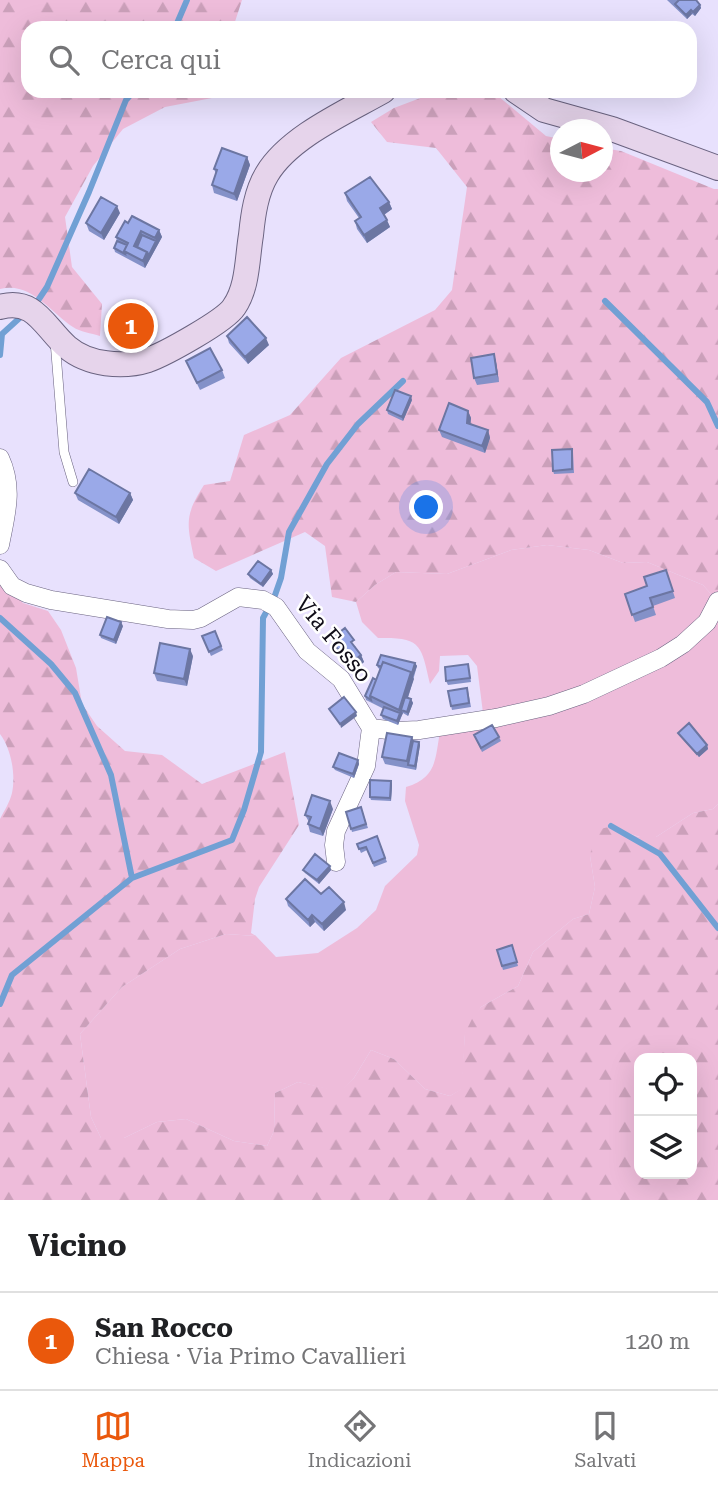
<!DOCTYPE html>
<html lang="it">
<meta charset="utf-8">
<style>
body{margin:0;font-family:"Roboto Serif",serif;background:#f2f2f2;color:#202124}
.controls{position:absolute;right:21px;bottom:21px;display:grid;overflow:hidden;border-radius:14px;box-shadow:0 7px 28px #0002}
.controls button{width:63px;height:63px;display:grid;place-items:center;padding:0;border:0;border-bottom:2px solid #e0e0e0;background:#fff;color:#202124;font:35px sans-serif}
.compass{position:absolute;left:550px;top:119px;width:63px;height:63px;border-radius:50%;background:#fff;box-shadow:0 7px 28px #0002;rotate:84deg}
.you{position:absolute;left:427px;top:508px;width:24px;height:24px;margin:-18px;border:5px solid #fff;border-radius:50%;background:#1a73e8;box-shadow:0 0 0 10px #1a73e833}
.badge{display:grid;place-items:center;width:46px;height:46px;border-radius:50%;background:#ea580c;color:#fff;font-size:23px;font-weight:700}
.pin{position:absolute;translate:-50% -50%;border:4px solid #fff;box-shadow:0 2px 7px #0006}
.list{margin:0;padding:0;list-style:none}
h2{display:flex;justify-content:space-between;align-items:center;height:91px;margin:0;padding:0 28px;font-size:30px}
h2 small{font-size:23px;font-weight:400;color:#757577}
.list li{display:grid;grid-template-columns:46px 1fr auto;gap:21px;align-items:center;box-sizing:border-box;height:98px;padding:0 28px;border-top:2px solid #e0e0e0}
.list b{display:block;font-size:26px;white-space:nowrap}
.list p{margin:0;font-size:23px;white-space:nowrap;color:#757577}
.list em{font-size:23px;font-style:normal;color:#757577}
.icon{flex:none;width:38px;height:38px;fill:none;stroke:currentColor;stroke-width:2;stroke-linecap:round;stroke-linejoin:round}
.map{position:relative;flex:none;width:718px;height:1200px;overflow:hidden}
.search{position:absolute;background:#fff;box-shadow:0 7px 28px #0002;left:21px;right:21px;top:21px;height:77px;display:flex;align-items:center;gap:18px;box-sizing:border-box;padding:0 24px;border-radius:21px;color:#757577;font-size:26px}
.sheet{height:189px;background:#fff}
nav{display:flex;justify-content:space-around;align-items:center;box-sizing:border-box;height:98px;border-top:2px solid #e0e0e0;background:#fff;font-size:19px;color:#757577}
nav a{display:grid;justify-items:center;gap:4px}
nav .on{color:#ea580c}
.map>svg:first-child{display:block}
</style>
<div class="map">
<svg width="718" height="1200" viewBox="0 0 718 1200">
<defs>
<pattern id="forest-firs" width="22" height="20" patternUnits="userSpaceOnUse" patternTransform="scale(1.75)"><rect width="22" height="20" fill="#eebcda"/><path d="M5 1l3.5 6h-7zM16 11l3.5 6h-7z" fill="#cba0ba"/></pattern>
</defs>
<rect width="100%" height="100%" fill="#e8e1fd"/>
<path fill="#eebcda" d="M547,545L589,550L623,563L647,562L703,585L718,602V804L713,809L693,813L656,837H640L609,827L590,856L595,887L589,914L573,919L533,952L518,986L481,1007L465,1034L462,1089L450,1096L425,1089L394,1059L371,1050L354,1078L340,1092L298,1082L275,1093L274,1131L267,1146L234,1141L186,1119L157,1122L124,1138H101L91,1117L80,1034L122,987L180,949L226,934L256,936L276,957L318,953L357,928L376,910L385,886L417,855L419,845L405,801L406,787C437,778 435,759 440,732L483,713L477,666L468,655L440,656L439,671L430,684C421,645 422,637 378,638L362,622L356,602L375,585L396,572L447,574L511,550Z"/>
<path fill="url(#forest-firs)" fill-rule="evenodd" d="M0,0H242L233,28H28V91H214L212,98L165,107L123,129L93,166L65,217L72,267L102,304L100,336C91,333 80,332 73,327C50,312 31,281 0,289Z
M439,91H492L546,136L560,139V172H602L603,148L621,151L714,189H718V602L703,585L647,562L623,563L589,550L547,545L511,550L447,574L396,572L375,585L356,602L332,597L325,546L305,532L216,571L194,558C187,524 184,516 204,485L230,481L244,435L290,415L341,358L435,310L452,290L467,187L436,148L387,142L371,122L394,108Z
M0,580L23,603L48,611L61,630L76,668L82,704L97,726L125,751L162,755L202,784L285,752L299,825L259,887L255,899L251,933L256,936L226,934L180,949L122,987L80,1034L91,1117L101,1138H124L157,1122L186,1119L234,1141L267,1146L274,1131L275,1093L298,1082L340,1091L354,1078L371,1050L394,1059L425,1089L450,1096L461,1089L465,1033L473,1017L481,1007L518,986L533,952L573,919L589,914L595,887L590,856L595,830L609,827L639,837H656L693,813L713,809L718,804V1200H0V819C4,811 10,802 12,793C16,775 11,748 0,734ZM639,1058H692V1174H639Z"/>
<g fill="none" stroke-linecap="round" stroke-linejoin="round">
<path stroke="#71a0d4" stroke-width="6" d="M175,28L187,0
M605,301L707,402L718,426
M35,305L47,287L89,192L126,100L134,91
M0,355L2,334L24,314
M0,618L51,664L75,693L111,775L132,878
M611,826L660,854L718,928
M0,1004L12,975L132,878L232,840L244,810L261,752L263,618L274,598L281,578L289,532L327,464L358,424L403,381"/>
<g stroke="#6a6380" stroke-width="10">
<path id="lane" d="M55,341L64,452L73,482"/>
</g>
<g stroke="#6a6380" stroke-width="19">
<path id="street" d="M0,458C14,488 6,514 0,545
M0,569L12,586L26,593L51,600L168,619L193,620L201,618L238,597L263,600L276,607L307,651L341,679L371,728L366,766L336,831L334,845L336,862
M371,728L396,731L419,730L496,718L549,706L584,694L661,658L683,644L707,622L718,601"/>
</g>
<g stroke="#6a6380" stroke-width="26">
<path id="secondary" d="M516,91L544,110L612,129L718,168
M0,307C35,297 45,328 67,347C88,365 123,368 148,360C165,354 225,321 234,307C248,287 247,259 251,235C253,215 256,192 267,174C289,137 346,112 383,91"/>
</g>
<use href="#lane" stroke="#fff" stroke-width="9"/>
<use href="#street" stroke="#fff" stroke-width="18"/>
<use href="#secondary" stroke="#e6d4eb" stroke-width="24"/>
</g>
<path fill="#8491c8" d="M667,0H696L700,5L701,8L695,16L692,14L687,19Z
M247,157L250,165L237,201L214,193L212,185L216,174L214,169Z
M345,193L389,202L392,209L384,215L390,227L367,243L357,229L355,221L359,218L347,201Z
M120,213L104,240L89,231L86,223Z
M128,223L159,230L162,237L145,268L115,252L114,248L117,241L116,237Z
M138,304L141,311V341H121L119,334Z
M227,336L269,345L248,364L229,343Z
M494,354L496,362L499,382L477,385L474,378Z
M186,361L222,370L225,378L200,390Z
M412,400L403,421L388,414L387,410Z
M468,411L471,418L470,424L488,430L490,438L485,453L442,437L439,430Z
M573,452L574,473L554,474L553,471Z
M75,493H130L133,500L119,524L78,500Z
M271,570L273,574L263,587L250,578L248,574Z
M666,570L675,598L653,606L656,615L635,622L625,594L647,586Z
M123,626L116,644L101,638L100,635Z
M215,631L223,650L211,656L202,636Z
M336,635L356,647L355,648L361,655L364,662L353,671L337,653L334,645L338,642Z
M193,656L187,686L157,681L154,673Z
M415,663L417,666L408,698L411,699L413,703L408,716L403,713L398,725L383,719L381,715L384,709L366,700L365,696L376,680L380,669L378,668L377,665Z
M469,668L471,682L448,685L446,681Z
M468,691L471,707L452,710L451,706Z
M678,733L707,745L708,749L699,757L680,736Z
M474,735L499,737L501,741L482,752Z
M413,741L419,742L420,745L416,770L385,764L382,757Z
M358,760L359,764L354,778L335,770L333,767Z
M391,781L392,784L391,801L371,800L370,797Z
M361,807L368,828L352,832L346,812Z
M333,809L323,836L310,832L308,824L309,822L305,815Z
M377,836L387,862L374,867L367,850L361,853L357,844Z
M330,866L331,870L319,884L305,873L303,870Z
M321,894L346,910L324,931L315,922L310,927L288,906L286,899Z
M512,945L518,966L503,970L497,950Z"/>
<path fill="#6c76a2" d="M700,5L701,8L695,16L693,12Z
M691,10L692,14L687,19L686,15Z
M247,157L250,165L237,201L234,194Z
M389,202L392,209L382,216L380,208Z
M117,206L120,213L104,240L101,233Z
M387,220L390,227L367,243L364,235Z
M159,230L162,237L145,268L143,261L147,252L156,241L155,238Z
M141,231L143,238L138,250L134,246Z
M138,304L141,311V341L138,334Z
M266,338L269,345L248,364L245,357Z
M494,354L496,362L499,382L497,374Z
M411,396L412,400L403,421L402,417Z
M468,411L471,418L470,430L467,423Z
M488,430L490,438L485,453L482,446Z
M130,493L133,500L119,524L116,517Z
M271,570L273,574L263,587L261,584Z
M121,622L123,626L116,644L114,640Z
M190,649L193,656L187,686L184,679Z
M361,655L364,662L353,671L351,663Z
M415,663L417,666L413,677L414,679L403,711L401,710L403,713L401,717L399,710L411,672Z
M411,699L413,703L408,716L407,712Z
M356,712L357,716L341,728L340,724Z
M400,713L401,717L398,725L397,721Z
M412,737L415,744L408,765L407,761Z
M419,742L420,745L416,770L415,766Z
M707,745L708,749L699,757L697,754Z
M358,760L359,764L354,778L353,774Z
M391,781L392,784L391,801L390,798Z
M330,801L333,809L323,836L320,829Z
M330,866L331,870L319,884L317,880Z
M344,902L346,910L324,931L322,924Z
M312,915L315,922L310,927L308,920Z"/>
<path fill="#9aa9e8" stroke="#6c76a2" stroke-width="2" d="M679,0H696L700,5L693,12L691,10L686,15L675,4Z
M222,148L247,157L234,194L212,185L217,170L214,169Z
M370,177L389,202L380,208L387,220L364,235L355,221L361,217L345,193Z
M101,197L117,206L101,233L86,223Z
M132,216L159,230L155,238L141,231L134,246L147,252L143,261L124,251L128,243L116,237L125,221L128,223Z
M142,235L156,241L149,255L147,252L137,247Z
M117,241L127,245L124,251L125,254L114,248Z
M118,304H138V334H119Z
M247,317L266,338L245,357L227,336Z
M210,348L222,370L197,383L186,361Z
M494,354L497,374L474,378L471,358Z
M395,390L411,396L402,417L387,410Z
M449,403L468,411L467,423L488,430L482,446L439,430Z
M572,449V469L553,471L552,450Z
M89,469L130,493L116,517L75,493Z
M258,561L271,570L261,584L248,574Z
M666,570L673,591L650,598L653,607L632,615L625,594L647,586L644,577Z
M107,617L121,622L114,640L100,635Z
M345,628L354,640L351,642L361,655L351,663L334,645L340,641L336,635Z
M215,631L221,646L209,652L202,636Z
M160,643L190,649L184,679L154,673Z
M381,655L415,663L412,673L411,672L383,662L381,667L377,665Z
M383,662L411,672L399,710L370,696Z
M468,664L470,678L446,681L445,667Z
M373,678L376,680L370,696L371,700L365,696Z
M467,688L469,703L451,706L448,691Z
M344,697L356,712L340,724L329,709Z
M405,697L411,699L407,712L401,710Z
M384,707L400,713L397,721L381,715Z
M689,723L707,745L697,754L678,733Z
M492,725L499,737L481,748L474,735Z
M387,733L412,737L407,761L382,757Z
M413,741L419,742L415,766L408,765Z
M339,753L358,760L353,774L333,767Z
M370,780L391,781L390,798L370,797Z
M312,795L330,801L320,829L308,824L311,817L305,815Z
M361,807L366,824L351,829L346,812Z
M377,836L385,858L373,863L366,847L359,849L357,844Z
M315,854L330,866L317,880L303,870Z
M305,879L321,894L329,887L344,902L322,924L312,915L308,920L286,899Z
M512,945L517,962L502,966L497,950Z"/>
<g text-anchor="middle" stroke-width="5" stroke-linejoin="round" paint-order="stroke">
<g font-size="23" fill="#0f0c17" stroke="#fff">
<text transform="translate(334 639) rotate(50)" y="8">Via Fosso</text>
</g>
</g>
</svg>
<div class="controls">
<button><svg class="icon" aria-label="locate" viewBox="0 0 24 24"><circle cx="12" cy="12" r="6"/><path d="M12 2v4M12 18v4M2 12h4M18 12h4"/></svg></button>
<button><svg class="icon" aria-label="layers" viewBox="0 0 24 24"><path d="M12 4l9 5-9 5-9-5zM3 14l9 5 9-5"/></svg></button>
</div>
<svg class="compass" viewBox="-18 -18 36 36"><path d="M0-13l5 13h-10z" fill="#e53935"/><path d="M0 13l5-13h-10z" fill="#757577"/></svg>
<div class="you"></div>
<div class="pin badge" style="left:131px;top:326px">1</div>
<div class="search"><svg class="icon" aria-label="search" viewBox="0 0 24 24"><circle cx="10" cy="10" r="6"/><path d="M15 15l6 6"/></svg>Cerca qui</div>
</div>
<section class="sheet">
<h2>Vicino<small></small></h2>
<ul class="list">
<li><span class="badge">1</span><div><b>San Rocco</b><p>Chiesa · Via Primo Cavallieri</p></div><em>120 m</em></li>
</ul>
</section>
<nav>
<a class="on"><svg class="icon" aria-label="map" viewBox="0 0 24 24"><path d="M3 6l6-2 6 2 6-2v14l-6 2-6-2-6 2zM9 4v14M15 6v14"/></svg>Mappa</a>
<a><svg class="icon" aria-label="directions" viewBox="0 0 24 24"><path d="M12 3l9 9-9 9-9-9zM9 14v-3h6M13 9l2 2-2 2"/></svg>Indicazioni</a>
<a><svg class="icon" aria-label="saved" viewBox="0 0 24 24"><path d="M7 4h10v16l-5-4-5 4z"/></svg>Salvati</a>
</nav>
